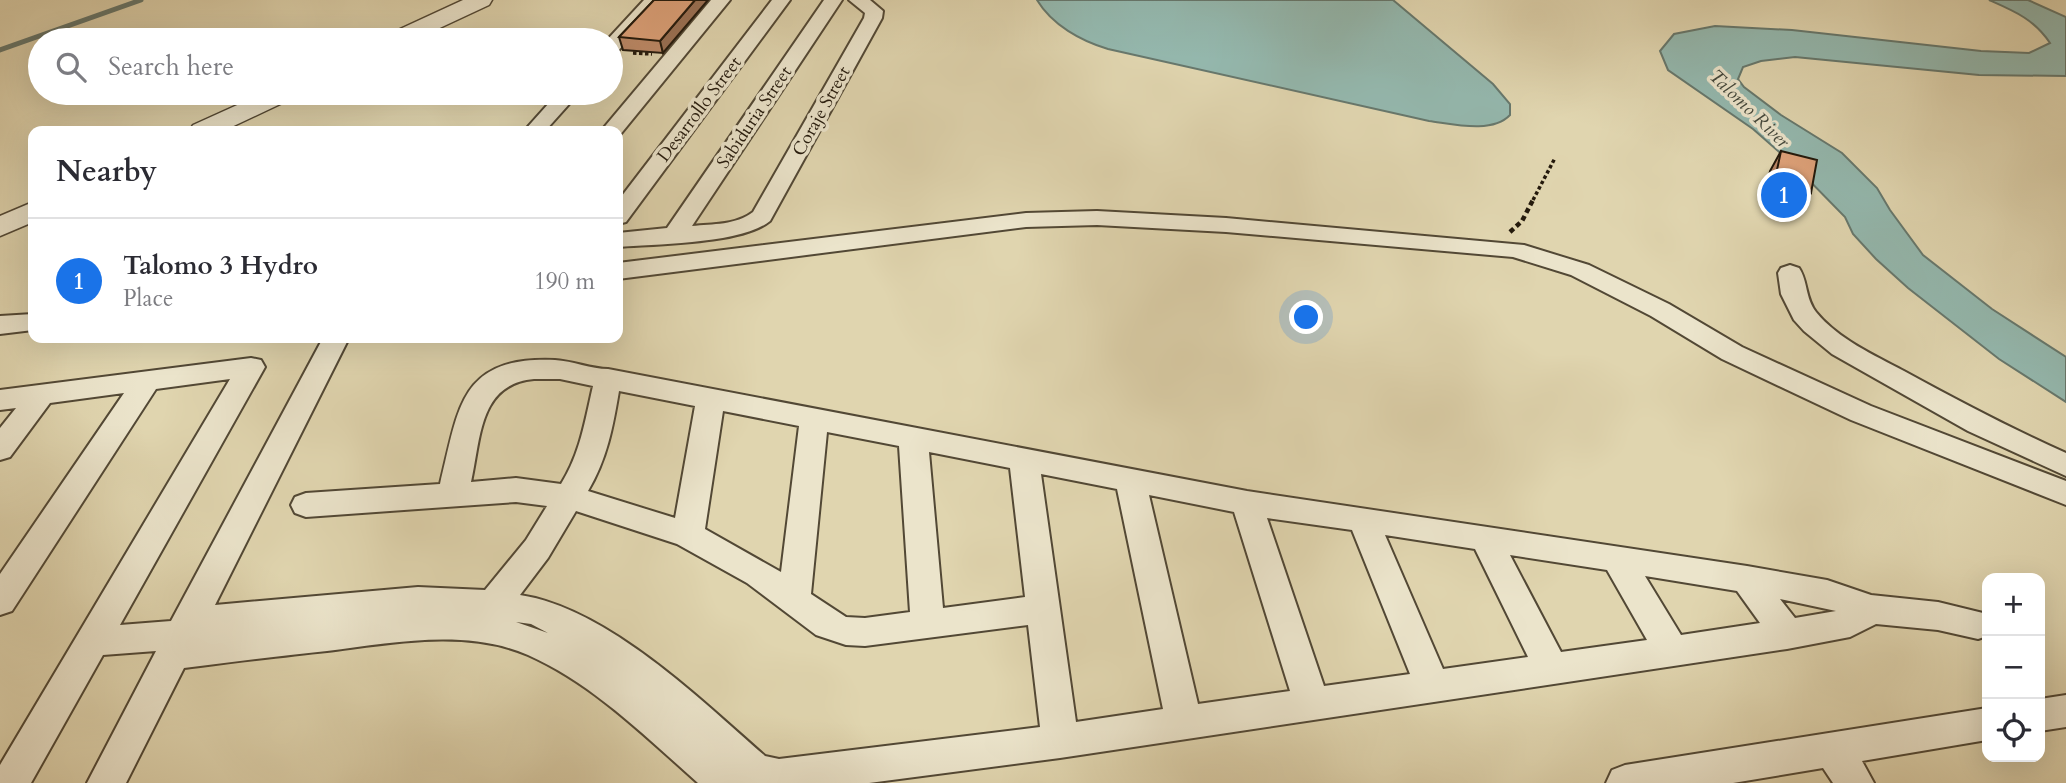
<!DOCTYPE html>
<meta charset="utf-8">
<style>
body{margin:0;font-family:Cardo,serif;background:#f7f7f7;color:#2b2b33}
.controls{position:absolute;right:21px;bottom:21px;display:grid;overflow:hidden;border-radius:14px;box-shadow:0 7px 28px #0002}
.controls button{width:63px;height:63px;display:grid;place-items:center;padding:0;border:0;border-bottom:2px solid #e1e1e2;background:#fff;color:#2b2b33;font:35px sans-serif}
.you{position:absolute;left:1307px;top:318px;width:24px;height:24px;margin:-18px;border:5px solid #fff;border-radius:50%;background:#1a73e8;box-shadow:0 0 0 10px #1a73e833}
.badge{display:grid;place-items:center;width:46px;height:46px;border-radius:50%;background:#1a73e8;color:#fff;font-size:23px;font-weight:700}
.pin{position:absolute;translate:-50% -50%;border:4px solid #fff;box-shadow:0 2px 7px #0006}
.list{margin:0;padding:0;list-style:none}
h2{display:flex;justify-content:space-between;align-items:center;height:91px;margin:0;padding:0 28px;font-size:30px}
h2 small{font-size:23px;font-weight:400;color:#7c7c81}
.list li{display:grid;grid-template-columns:46px 1fr auto;gap:21px;align-items:center;box-sizing:border-box;height:126px;padding:0 28px;border-top:2px solid #e1e1e2}
.list b{display:block;font-size:26px;white-space:nowrap}
.list p{margin:0;font-size:23px;white-space:nowrap;color:#7c7c81}
.list em{font-size:23px;font-style:normal;color:#7c7c81}
.icon{flex:none;width:38px;height:38px;fill:none;stroke:currentColor;stroke-width:2;stroke-linecap:round;stroke-linejoin:round}
.map{position:relative;flex:none;width:2066px;height:783px;overflow:hidden}
.search{position:absolute;background:#fff;box-shadow:0 7px 28px #0002;left:28px;top:28px;width:595px;height:77px;display:flex;align-items:center;gap:18px;box-sizing:border-box;padding:0 24px;border-radius:38px;color:#7c7c81;font-size:26px}
.panel{position:absolute;background:#fff;box-shadow:0 7px 28px #0002;left:28px;top:126px;width:595px;height:217px;border-radius:14px}
.map>svg:first-child{display:block}
</style>
<div class="map">
<svg width="2066" height="783" viewBox="0 0 2066 783">
<rect width="100%" height="100%" fill="#e0d5af"/>
<filter id="stains"><feTurbulence type="fractalNoise" baseFrequency=".00286" numOctaves="4"/><feColorMatrix values="0 0 0 0 .2 0 0 0 0 .09 0 0 0 0 .02 0 0 0 .5 -.17"/></filter>
<radialGradient id="worn" r=".72"><stop offset=".6" stop-color="#630" stop-opacity="0"/><stop offset="1" stop-color="#630" stop-opacity=".3"/></radialGradient>
<path fill="#94b8ae" stroke="#67786d" stroke-width="2" d="M1037,0H1393L1493,84L1510,104V115C1492,134 1453,124 1429,121L1108,49C1081,41 1052,25 1037,0Z
M1989,0H2028L2066,17V76L1979,75L1795,57L1761,61L1743,67L1738,79L1744,87L1781,115L1842,153L1877,188L1890,210L1923,255L1992,309L2066,357V402L1999,359L1908,288L1876,259L1853,234L1845,217L1795,166L1753,129L1668,70L1660,51L1674,34L1715,26L1792,30L1981,51L2029,53L2050,43C2034,19 2014,11 1989,0Z"/>
<g fill="none" stroke-linecap="round" stroke-linejoin="round">
<path stroke="#67786d" stroke-width="5" d="M0,50L141,0"/>
<g stroke="#524835" stroke-width="4">
<path id="minor" d="M644,0H663L618,51L611,53V40H607Z
M711,0H730L619,136L618,131H601Z
M772,0H790L626,222L618,224V201Z
M824,0H842L692,226C713,224 736,225 753,212L864,18L865,13L849,0H870L883,11L882,18L770,221C742,244 656,244 618,247V233L667,228Z
M558,93H579L545,131H524Z
M1097,211L1226,218L1524,245L1589,265L1669,304L1742,347L1871,406L2066,481V505L1851,420L1722,359L1651,316L1571,275L1513,257L1226,232L1097,225L1026,227L618,279V263L1026,213Z
M1790,265L1799,268C1808,281 1805,298 1816,312C1838,339 1874,355 1904,371C1957,400 2010,428 2066,453V476L1968,431L1832,354L1804,331L1794,320L1781,294L1778,273L1781,268Z
M33,314V330L0,334V316Z
M323,338H349L215,605L418,587L485,590L526,540L547,506L516,502L306,517L295,513L291,505L295,497L306,493L440,484C459,408 459,356 555,360C573,361 591,369 608,369L1247,491L1747,566L1827,580L1871,595L1938,602L1987,614V636L1978,639L1938,630L1876,624L1850,637L1787,649L1060,758L869,783H698C645,736 593,684 528,655C466,628 392,643 327,651C279,656 232,662 184,668L126,783H87L156,651L103,655L31,783H0V765L230,379L156,389L12,611L0,615V574L124,393L50,403L10,457L0,460V428L16,408L0,410V390L251,358L261,360L265,367L120,625L171,621ZM534,379H560L593,386C585,421 580,454 561,484L516,478L471,482C481,437 479,384 534,379ZM619,391L695,406L675,518L588,491C607,459 613,427 619,391ZM723,411L799,426L781,572L705,529ZM827,432L899,446L910,612L865,618L846,617L811,594ZM929,452L1010,468L1025,597L943,608ZM1041,474L1117,489L1163,709L1076,722ZM1149,495L1234,512L1290,691L1198,704ZM576,511L677,544L747,583L816,635L846,645L865,646L1028,625L1040,727L779,759L765,756C701,700 607,608 520,595L548,558ZM1267,518L1352,530L1410,674L1324,686ZM1385,535L1475,549L1528,657L1443,669ZM1510,555L1607,570L1647,640L1561,652ZM1645,576L1737,591L1760,623L1681,635ZM1780,599L1836,611L1795,618ZM516,622L531,624L548,633Z
M2066,695V727L2040,731V699Z
M1987,708V740L1862,761L1874,783H1833L1823,768L1733,783H1606L1612,770L1625,765Z"/>
</g>
<g stroke="#524835" stroke-width="3">
<path id="tertiary" d="M463,0H492L489,5L414,40H383L387,35Z
M264,93H297L293,98L223,131H189L193,125Z
M33,202V222L0,236V216Z"/>
</g>
<path stroke="#23190c" stroke-width="3.5" stroke-dasharray="3.5 2.5" stroke-linecap="butt" d="M633,53L652,54
M1533,200L1555,158"/>
<path stroke="#23190c" stroke-width="4.5" stroke-dasharray="5 3.5" stroke-linecap="butt" d="M1510,232L1522,221L1534,198"/>
<use href="#minor" fill="#ebe4cb" fill-rule="evenodd"/>
<use href="#tertiary" fill="#ebe4cb" fill-rule="evenodd"/>
</g>
<path fill="#be8a68" stroke="#23190c" stroke-width="2" d="M654,0L663,53L623,50L619,37Z
M1781,151L1811,193L1800,213L1763,203L1770,171Z"/>
<path fill="#9b7155" stroke="#23190c" stroke-width="2" d="M695,0H708L663,53L660,41Z"/>
<path fill="#dda179" stroke="#23190c" stroke-width="2" d="M654,0H695L660,41L619,37Z
M1781,151L1817,160L1811,193L1774,184Z"/>
<g text-anchor="middle" stroke-width="7" stroke-linejoin="round" paint-order="stroke">
<g font-size="18" fill="#23190c" stroke="#ebe4cb">
<text transform="translate(699 109) rotate(-53)" y="6">Desarrollo Street</text>
<text transform="translate(821 111) rotate(-61)" y="6">Coraje Street</text>
<text transform="translate(754 117) rotate(-56)" y="6">Sabiduria Street</text>
</g>
<g font-size="19" font-style="italic" fill="#45493d" stroke="#ebe4cb">
<text transform="translate(1750 108) rotate(44)" y="7">Talomo River</text>
</g>
</g>
<rect width="100%" height="100%" filter="url(#stains)"/>
<rect width="100%" height="100%" fill="url(#worn)"/>
</svg>
<div class="controls">
<button>+</button>
<button>−</button>
<button><svg class="icon" aria-label="locate" viewBox="0 0 24 24"><circle cx="12" cy="12" r="6"/><path d="M12 2v4M12 18v4M2 12h4M18 12h4"/></svg></button>
</div>
<div class="you"></div>
<div class="pin badge" style="left:1784px;top:195px">1</div>
<div class="search"><svg class="icon" aria-label="search" viewBox="0 0 24 24"><circle cx="10" cy="10" r="6"/><path d="M15 15l6 6"/></svg>Search here</div>
<section class="panel">
<h2>Nearby<small></small></h2>
<ul class="list">
<li><span class="badge">1</span><div><b>Talomo 3 Hydro</b><p>Place</p></div><em>190 m</em></li>
</ul>
</section>
</div>
